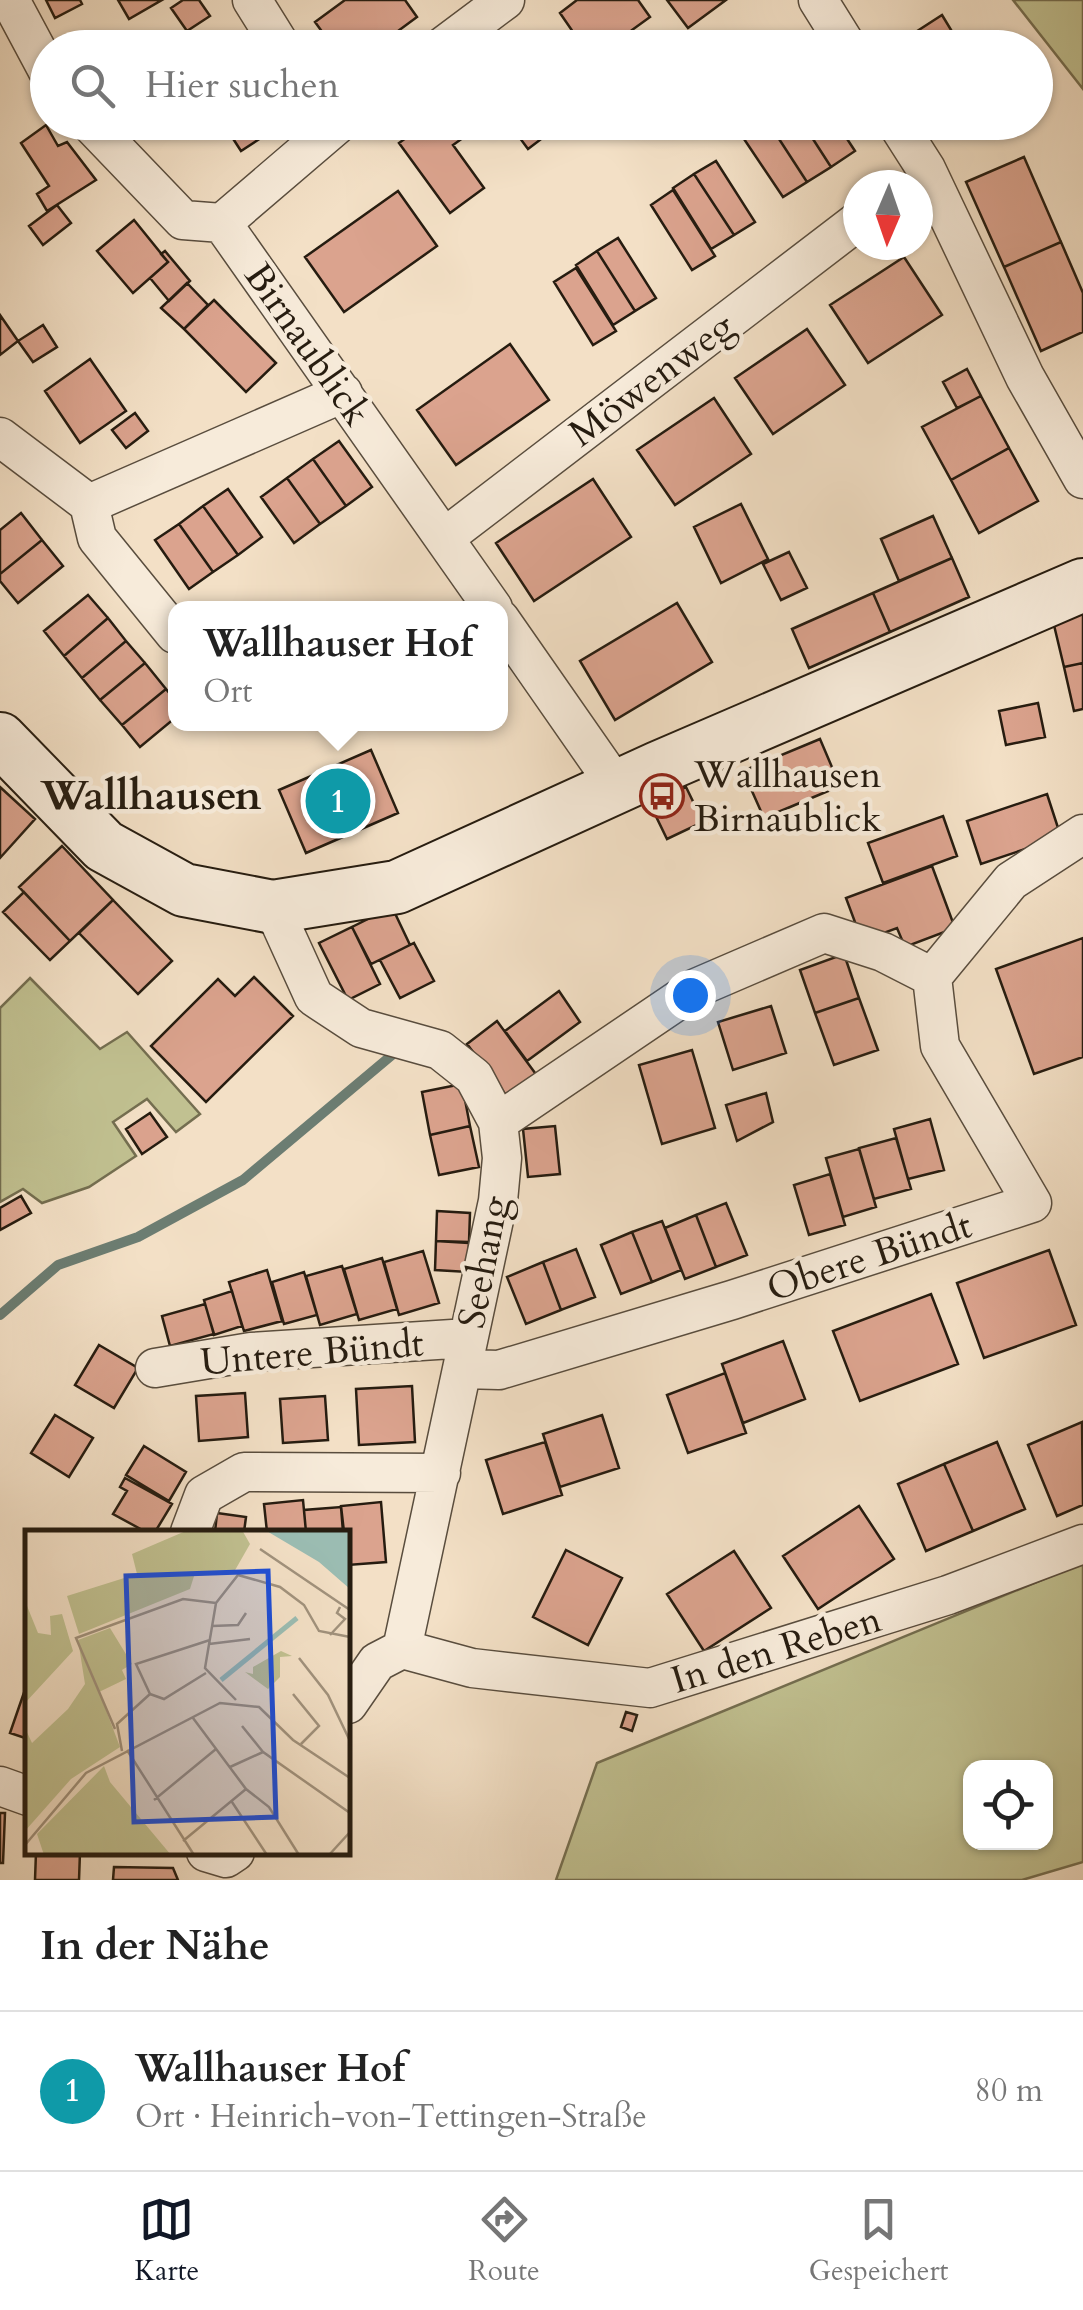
<!DOCTYPE html>
<html lang="de">
<meta charset="utf-8">
<style>
body{margin:0;font-family:Cardo,serif;background:#f2f2f2;color:#222}
.controls{position:absolute;right:30px;bottom:30px;display:grid;overflow:hidden;border-radius:20px;box-shadow:0 2px 8px #0004}
.controls button{width:90px;height:90px;display:grid;place-items:center;padding:0;border:0;border-bottom:2px solid #e0e0e0;background:#fff;color:#222;font:50px sans-serif}
.compass{position:absolute;left:843px;top:170px;width:90px;height:90px;border-radius:50%;background:#fff;box-shadow:0 2px 8px #0004;rotate:182deg}
.you{position:absolute;left:690px;top:995px;width:35px;height:35px;margin:-25px;border:8px solid #fff;border-radius:50%;background:#1a73e8;box-shadow:0 0 0 15px #1a73e833}
.badge{display:grid;place-items:center;width:65px;height:65px;border-radius:50%;background:#111827;color:#fff;font-size:32px;font-weight:700}
.pin{position:absolute;translate:-50% -50%;border:5px solid #fff;box-shadow:0 2px 10px #0006}
.popup{position:absolute;left:168px;top:601px;width:340px;height:130px;box-sizing:border-box;display:grid;place-content:center;border-radius:20px;background:#fff;filter:drop-shadow(0 2px 8px #0005);font-size:32px;white-space:nowrap;color:#767676}
.popup b{font-size:38px;color:#222}
.popup::after{content:'';position:absolute;left:50%;top:100%;margin-left:-20px;border:20px solid transparent;border-top-color:#fff}
.list{margin:0;padding:0;list-style:none}
h2{display:flex;justify-content:space-between;align-items:center;height:130px;margin:0;padding:0 40px;font-size:42px}
h2 small{font-size:32px;font-weight:400;color:#767676}
.list li{display:grid;grid-template-columns:65px 1fr auto;gap:30px;align-items:center;box-sizing:border-box;height:160px;padding:0 40px;border-top:2px solid #e0e0e0}
.list b{display:block;font-size:38px;white-space:nowrap}
.list p{margin:0;font-size:32px;white-space:nowrap;color:#767676}
.list em{font-size:32px;font-style:normal;color:#767676}
.icon{flex:none;width:55px;height:55px;fill:none;stroke:currentColor;stroke-width:2;stroke-linecap:round;stroke-linejoin:round}
.map{position:relative;flex:none;width:1083px;height:1880px;overflow:hidden}
.search{position:absolute;background:#fff;box-shadow:0 2px 8px #0004;left:30px;right:30px;top:30px;height:110px;display:flex;align-items:center;gap:25px;box-sizing:border-box;padding:0 35px;border-radius:55px;color:#767676;font-size:38px}
.sheet{height:290px;background:#fff}
nav{display:flex;justify-content:space-around;align-items:center;box-sizing:border-box;height:140px;border-top:2px solid #e0e0e0;background:#fff;font-size:28px;color:#767676}
nav a{display:grid;justify-items:center;gap:5px}
nav .on{color:#111827}
.map>svg:first-child{display:block}
</style>
<div class="map">
<svg width="1083" height="1880" viewBox="0 0 1083 1880">
<rect width="100%" height="100%" fill="#f3e0c6"/>
<filter id="stains"><feTurbulence type="fractalNoise" baseFrequency=".002" numOctaves="4"/><feColorMatrix values="0 0 0 0 .2 0 0 0 0 .09 0 0 0 0 .02 0 0 0 .5 -.17"/></filter>
<radialGradient id="worn" r=".72"><stop offset=".6" stop-color="#630" stop-opacity="0"/><stop offset="1" stop-color="#630" stop-opacity=".3"/></radialGradient>
<path fill="#c1c191" stroke="#746e50" stroke-width="2.5" fill-rule="evenodd" d="M1013,0H1083V89Z
M30,978L100,1049L127,1032L200,1114L176,1132L147,1099L113,1122L136,1156L89,1187L42,1203L23,1189L0,1202V1008Z
M1083,1563V1862L1022,1880H556L597,1763ZM970,1768H1046V1842H970Z"/>
<g fill="none" stroke-linecap="round" stroke-linejoin="round">
<path stroke="#6c7d72" stroke-width="10" d="M0,1315L58,1265L138,1237L243,1180L392,1055"/>
</g>
<path fill="#dba38e" stroke="#261c10" stroke-width="2.5" d="M46,0H80L82,4L55,18Z
M118,0H162L129,19Z
M183,0H199L210,16L187,31L171,8Z
M345,0H405L417,17L375,48H334L315,22Z
M577,0H638L650,17L632,30L644,48H584L560,13Z
M667,0H726L688,28Z
M942,15L962,48H891Z
M428,122H479L481,125L453,145L484,188L450,213L399,143Z
M508,122H560L561,124L528,149Z
M749,122H768L807,182L783,197L738,130Z
M768,122H802L831,167L807,182Z
M802,122H836L855,151L831,167Z
M928,122H963L938,138Z
M252,124L261,138L241,151L232,137Z
M46,125L58,146L67,142L96,180L47,211L37,194L49,186L21,143Z
M1024,157L1061,242L1004,267L966,182Z
M716,161L755,222L734,235L694,174Z
M694,174L734,235L711,249L673,188Z
M673,190L715,256L692,270L651,205Z
M398,191L437,246L344,312L305,257Z
M57,205L71,223L43,245L29,226Z
M134,220L168,262L133,293L97,251Z
M618,238L656,298L635,311L597,251Z
M1061,242L1083,293V332L1041,351L1004,267Z
M165,251L190,281L169,301L150,278L168,262L161,254Z
M597,251L635,311L613,325L576,265Z
M904,257L942,315L868,363L830,305Z
M576,268L616,331L593,345L554,282Z
M187,283L208,305L184,329L161,308Z
M214,300L276,363L246,392L184,329Z
M0,315L18,341L0,355Z
M43,325L57,347L33,362L18,341Z
M807,329L845,385L773,434L735,378Z
M510,344L549,400L456,465L417,410Z
M90,359L126,411L80,443L45,391Z
M967,369L981,396L957,408L943,382Z
M981,396L1009,448L951,480L922,427Z
M714,398L751,454L675,505L637,450Z
M135,413L148,431L126,448L112,430Z
M339,441L372,487L346,506L313,459Z
M1009,448L1038,501L979,533L951,480Z
M313,459L346,506L320,524L287,478Z
M287,478L320,524L294,543L261,497Z
M593,479L631,537L534,601L496,543Z
M228,489L262,537L238,555L203,506Z
M741,504L768,559L721,583L694,527Z
M203,506L238,555L213,572L179,524Z
M21,513L42,540L0,574V530Z
M933,516L952,558L899,581L881,539Z
M179,524L213,572L189,589L155,540Z
M42,540L63,566L18,603L0,581V574Z
M789,552L807,588L781,600L763,564Z
M952,558L969,597L890,632L873,593Z
M873,593L890,632L809,668L792,629Z
M88,595L108,618L64,656L44,631Z
M677,603L712,662L615,720L580,661Z
M1083,614V663L1064,667L1053,621Z
M108,618L126,641L82,678L64,656Z
M126,641L145,663L100,700L82,678Z
M145,663L166,689L122,725L100,700Z
M1083,663V709L1074,711L1064,667Z
M166,689L175,700V718L140,747L122,725Z
M1038,703L1045,737L1006,745L999,711Z
M820,739L840,786L764,818L743,771Z
M371,750L398,813L306,853L279,790Z
M0,787L35,819L0,858Z
M686,787L703,822L667,839L650,804Z
M1047,794L1061,837L981,864L967,821Z
M943,816L957,856L883,883L868,843Z
M62,846L113,900L70,941L19,887Z
M932,866L955,928L905,947L897,928L862,941L846,898Z
M24,892L70,941L50,960L3,912Z
M113,900L172,961L138,994L79,933Z
M392,907L410,945L371,964L352,927Z
M352,927L380,984L348,1000L319,943Z
M1083,938V1057L1034,1074L996,969Z
M414,943L434,981L400,998L380,960Z
M844,954L859,998L815,1013L800,970Z
M254,977L293,1016L206,1102L151,1046L218,979L235,996Z
M559,991L580,1022L527,1061L505,1031Z
M859,998L878,1050L834,1065L815,1013Z
M771,1006L786,1053L733,1070L718,1022Z
M497,1021L538,1077L509,1099L467,1044Z
M692,1050L715,1128L662,1144L639,1065Z
M462,1084L470,1126L430,1135L422,1092Z
M766,1093L773,1122L737,1141L726,1105Z
M150,1113L167,1137L142,1154L126,1129Z
M930,1119L944,1170L908,1179L894,1129Z
M470,1126L479,1167L439,1175L430,1135Z
M555,1126L560,1174L528,1177L523,1129Z
M896,1138L911,1189L874,1199L859,1148Z
M859,1149L876,1207L843,1217L826,1158Z
M830,1174L845,1225L809,1235L794,1185Z
M21,1196L31,1213L0,1230V1208Z
M726,1203L747,1255L716,1267L696,1215Z
M437,1211L470,1213L469,1242L436,1241Z
M696,1215L716,1267L685,1279L665,1228Z
M662,1221L681,1270L652,1282L632,1232Z
M632,1232L652,1282L621,1294L601,1245Z
M436,1241L469,1243L468,1272L435,1270Z
M576,1249L595,1297L561,1310L543,1262Z
M1049,1250L1076,1325L984,1358L957,1283Z
M423,1251L439,1303L399,1315L384,1262Z
M382,1258L397,1309L359,1320L344,1269Z
M543,1262L561,1310L526,1324L507,1277Z
M342,1266L357,1314L320,1325L306,1276Z
M267,1270L282,1321L244,1331L229,1282Z
M304,1272L317,1315L284,1324L272,1282Z
M232,1291L242,1326L214,1335L204,1300Z
M931,1294L958,1364L860,1401L833,1331Z
M205,1304L214,1334L170,1346L162,1316Z
M783,1341L805,1399L743,1423L722,1364Z
M99,1345L138,1368L114,1408L75,1385Z
M725,1373L746,1433L688,1453L667,1395Z
M412,1386L415,1442L359,1445L356,1389Z
M245,1393L248,1437L199,1441L196,1396Z
M325,1396L328,1440L283,1443L280,1399Z
M55,1415L93,1438L69,1477L31,1453Z
M602,1415L619,1468L560,1487L543,1434Z
M1082,1422L1083,1505L1057,1516L1028,1445Z
M545,1442L562,1495L503,1514L486,1460Z
M997,1442L1025,1509L973,1531L944,1464Z
M144,1446L186,1472L169,1501L126,1475Z
M944,1464L973,1531L926,1551L898,1484Z
M125,1478L172,1504L155,1532H146L113,1514L127,1491L120,1487Z
M303,1500L306,1532H267L264,1504Z
M381,1502L386,1562L348,1565V1532H344L341,1506Z
M859,1506L894,1559L818,1609L783,1556Z
M341,1507L343,1532H306L304,1510Z
M217,1513L246,1517L244,1532H215Z
M566,1550L622,1578L588,1645L533,1617Z
M734,1551L771,1608L704,1651L667,1594Z
M28,1681V1739L10,1733Z
M626,1712L637,1715L632,1731L621,1727Z
M0,1813H5L3,1863H0Z
M36,1852H80L79,1880H35Z
M114,1867L173,1868L178,1880H113Z"/>
<g fill="none" stroke-linecap="round" stroke-linejoin="round">
<g stroke="#594d3e" stroke-width="41">
<path id="street" d="M10,0L48,71
M252,0L282,48
M818,0L848,48
M441,48L505,0
M89,122L183,220L222,223L493,608
M896,122L926,169L1025,377L1083,479
M222,223L340,122
M0,437L89,504L343,393
M89,504L97,538L175,634
M444,538L858,221
M500,619L617,787
M273,907L314,997L361,1028L440,1050L474,1077L498,1122L502,1158L498,1201L402,1649L377,1662L348,1704
M498,1122L696,988L824,933L883,952L932,977L1011,881L1083,834
M155,1368L251,1352L468,1338
M462,1369L499,1370L732,1300L1032,1203L940,1046L932,977
M190,1532L204,1495L244,1472L441,1473
M402,1649L472,1668L650,1688L948,1595L1083,1544
M0,1786L28,1796
M206,1852L226,1858L235,1852"/>
</g>
<g stroke="#261c10" stroke-width="56">
<path id="secondary" d="M0,739L104,846L184,890L273,907L397,887L658,768L1083,585"/>
</g>
<use href="#street" stroke="#f7ebda" stroke-width="38"/>
<use href="#secondary" stroke="#f7ebda" stroke-width="52"/>
</g>
<defs>
<g id="bus-ring" transform="scale(2.25)"><circle r="9.5" fill="#f7ebda" stroke="#8f2418" stroke-width="1.5"/><path d="M-5-6H5V4H4V6H2V4H-2V6H-4V4H-5ZM-3.5-4V0h7V-4ZM-3.5 1.2v1.5H-2V1.2ZM2 1.2v1.5H3.5V1.2Z" fill="#8f2418"/></g>
</defs>
<g fill-rule="evenodd">
<use href="#bus-ring" x="662" y="796"/>
</g>
<g text-anchor="middle" stroke-width="9" stroke-linejoin="round" paint-order="stroke">
<g font-size="38" fill="#261c10" stroke="#f7ebda">
<text transform="translate(308 344) rotate(55)" y="13">Birnaublick</text>
<text transform="translate(651 379) rotate(-37)" y="13">Möwenweg</text>
<text transform="translate(869 1256) rotate(-18)" y="13">Obere Bündt</text>
<text transform="translate(483 1262) rotate(-79)" y="13">Seehang</text>
<text transform="translate(312 1352) rotate(-5)" y="13">Untere Bündt</text>
<text transform="translate(776 1649) rotate(-17)" y="13">In den Reben</text>
</g>
<g font-size="38" fill="#261c10" stroke="#f7ebda" text-anchor="start">
<text x="694" y="787">Wallhausen<tspan x="694" dy="44">Birnaublick</tspan></text>
</g>
<g font-size="42" font-weight="bold" fill="#261c10" stroke="#f7ebda">
<text x="151" y="809">Wallhausen</text>
</g>
</g>
<g transform="translate(25 1530)">
<rect width="325" height="325" fill="#f3e0c6"/>
<path d="M163,0H217L225,14L209,42L170,43L165,59L54,104L42,66L112,44L107,24ZM0,71L13,103L26,105L25,86L37,84L48,121L0,173ZM85,98L107,134L97,140L101,149L74,162L95,217L46,249L0,301V198L7,213L43,179L60,154L53,110ZM256,121L267,126L255,127V147L243,159L220,142L228,144V137ZM79,236L85,252L146,325H19L12,304Z" fill="#c1c191"/>
<path d="M240,0H325V59L294,32Z" fill="#9bbdb3"/>
<path fill="none" stroke="#9bbdb3" stroke-width="5" d="M196,150L272,88"/>
<path fill="none" stroke="#a1927d" stroke-width="2.5" d="M235,19L325,80M187,96L213,95L221,83M305,105L320,89L312,83L315,77M184,114L225,109M274,128L303,165L325,211M125,164L111,134L185,110M268,164L294,196L276,214M211,170L180,138L191,73L213,45L255,57L279,75L294,101L325,107M168,188L221,259L244,277L274,325M217,196L238,222M90,199L51,108L158,69L191,73M102,220L169,325M97,221L92,194L125,164L139,169L181,143M205,237L238,222L325,283M129,270L191,219M207,272L242,325M158,311L221,259M0,315L61,243L195,173L234,177L268,210L325,248M304,325L325,302"/>
<path fill="#1d4ed8" fill-opacity="0.15" stroke="#1d4ed8" stroke-width="5" d="M243,41L251,287L109,292L101,46Z"/>
<rect width="325" height="325" fill="none" stroke="#261c10" stroke-width="5"/>
</g>
<rect width="100%" height="100%" filter="url(#stains)"/>
<rect width="100%" height="100%" fill="url(#worn)"/>
</svg>
<div class="controls">
<button><svg class="icon" aria-label="locate" viewBox="0 0 24 24"><circle cx="12" cy="12" r="6"/><path d="M12 2v4M12 18v4M2 12h4M18 12h4"/></svg></button>
</div>
<svg class="compass" viewBox="-18 -18 36 36"><path d="M0-13l5 13h-10z" fill="#e53935"/><path d="M0 13l5-13h-10z" fill="#767676"/></svg>
<div class="you"></div>
<div class="pin badge" style="left:338px;top:801px;background:#0f9aa8">1</div>
<div class="popup"><b>Wallhauser Hof</b>Ort</div>
<div class="search"><svg class="icon" aria-label="search" viewBox="0 0 24 24"><circle cx="10" cy="10" r="6"/><path d="M15 15l6 6"/></svg>Hier suchen</div>
</div>
<section class="sheet">
<h2>In der Nähe<small></small></h2>
<ul class="list">
<li><span class="badge" style="background:#0f9aa8">1</span><div><b>Wallhauser Hof</b><p>Ort · Heinrich-von-Tettingen-Straße</p></div><em>80 m</em></li>
</ul>
</section>
<nav>
<a class="on"><svg class="icon" aria-label="map" viewBox="0 0 24 24"><path d="M3 6l6-2 6 2 6-2v14l-6 2-6-2-6 2zM9 4v14M15 6v14"/></svg>Karte</a>
<a><svg class="icon" aria-label="directions" viewBox="0 0 24 24"><path d="M12 3l9 9-9 9-9-9zM9 14v-3h6M13 9l2 2-2 2"/></svg>Route</a>
<a><svg class="icon" aria-label="saved" viewBox="0 0 24 24"><path d="M7 4h10v16l-5-4-5 4z"/></svg>Gespeichert</a>
</nav>
